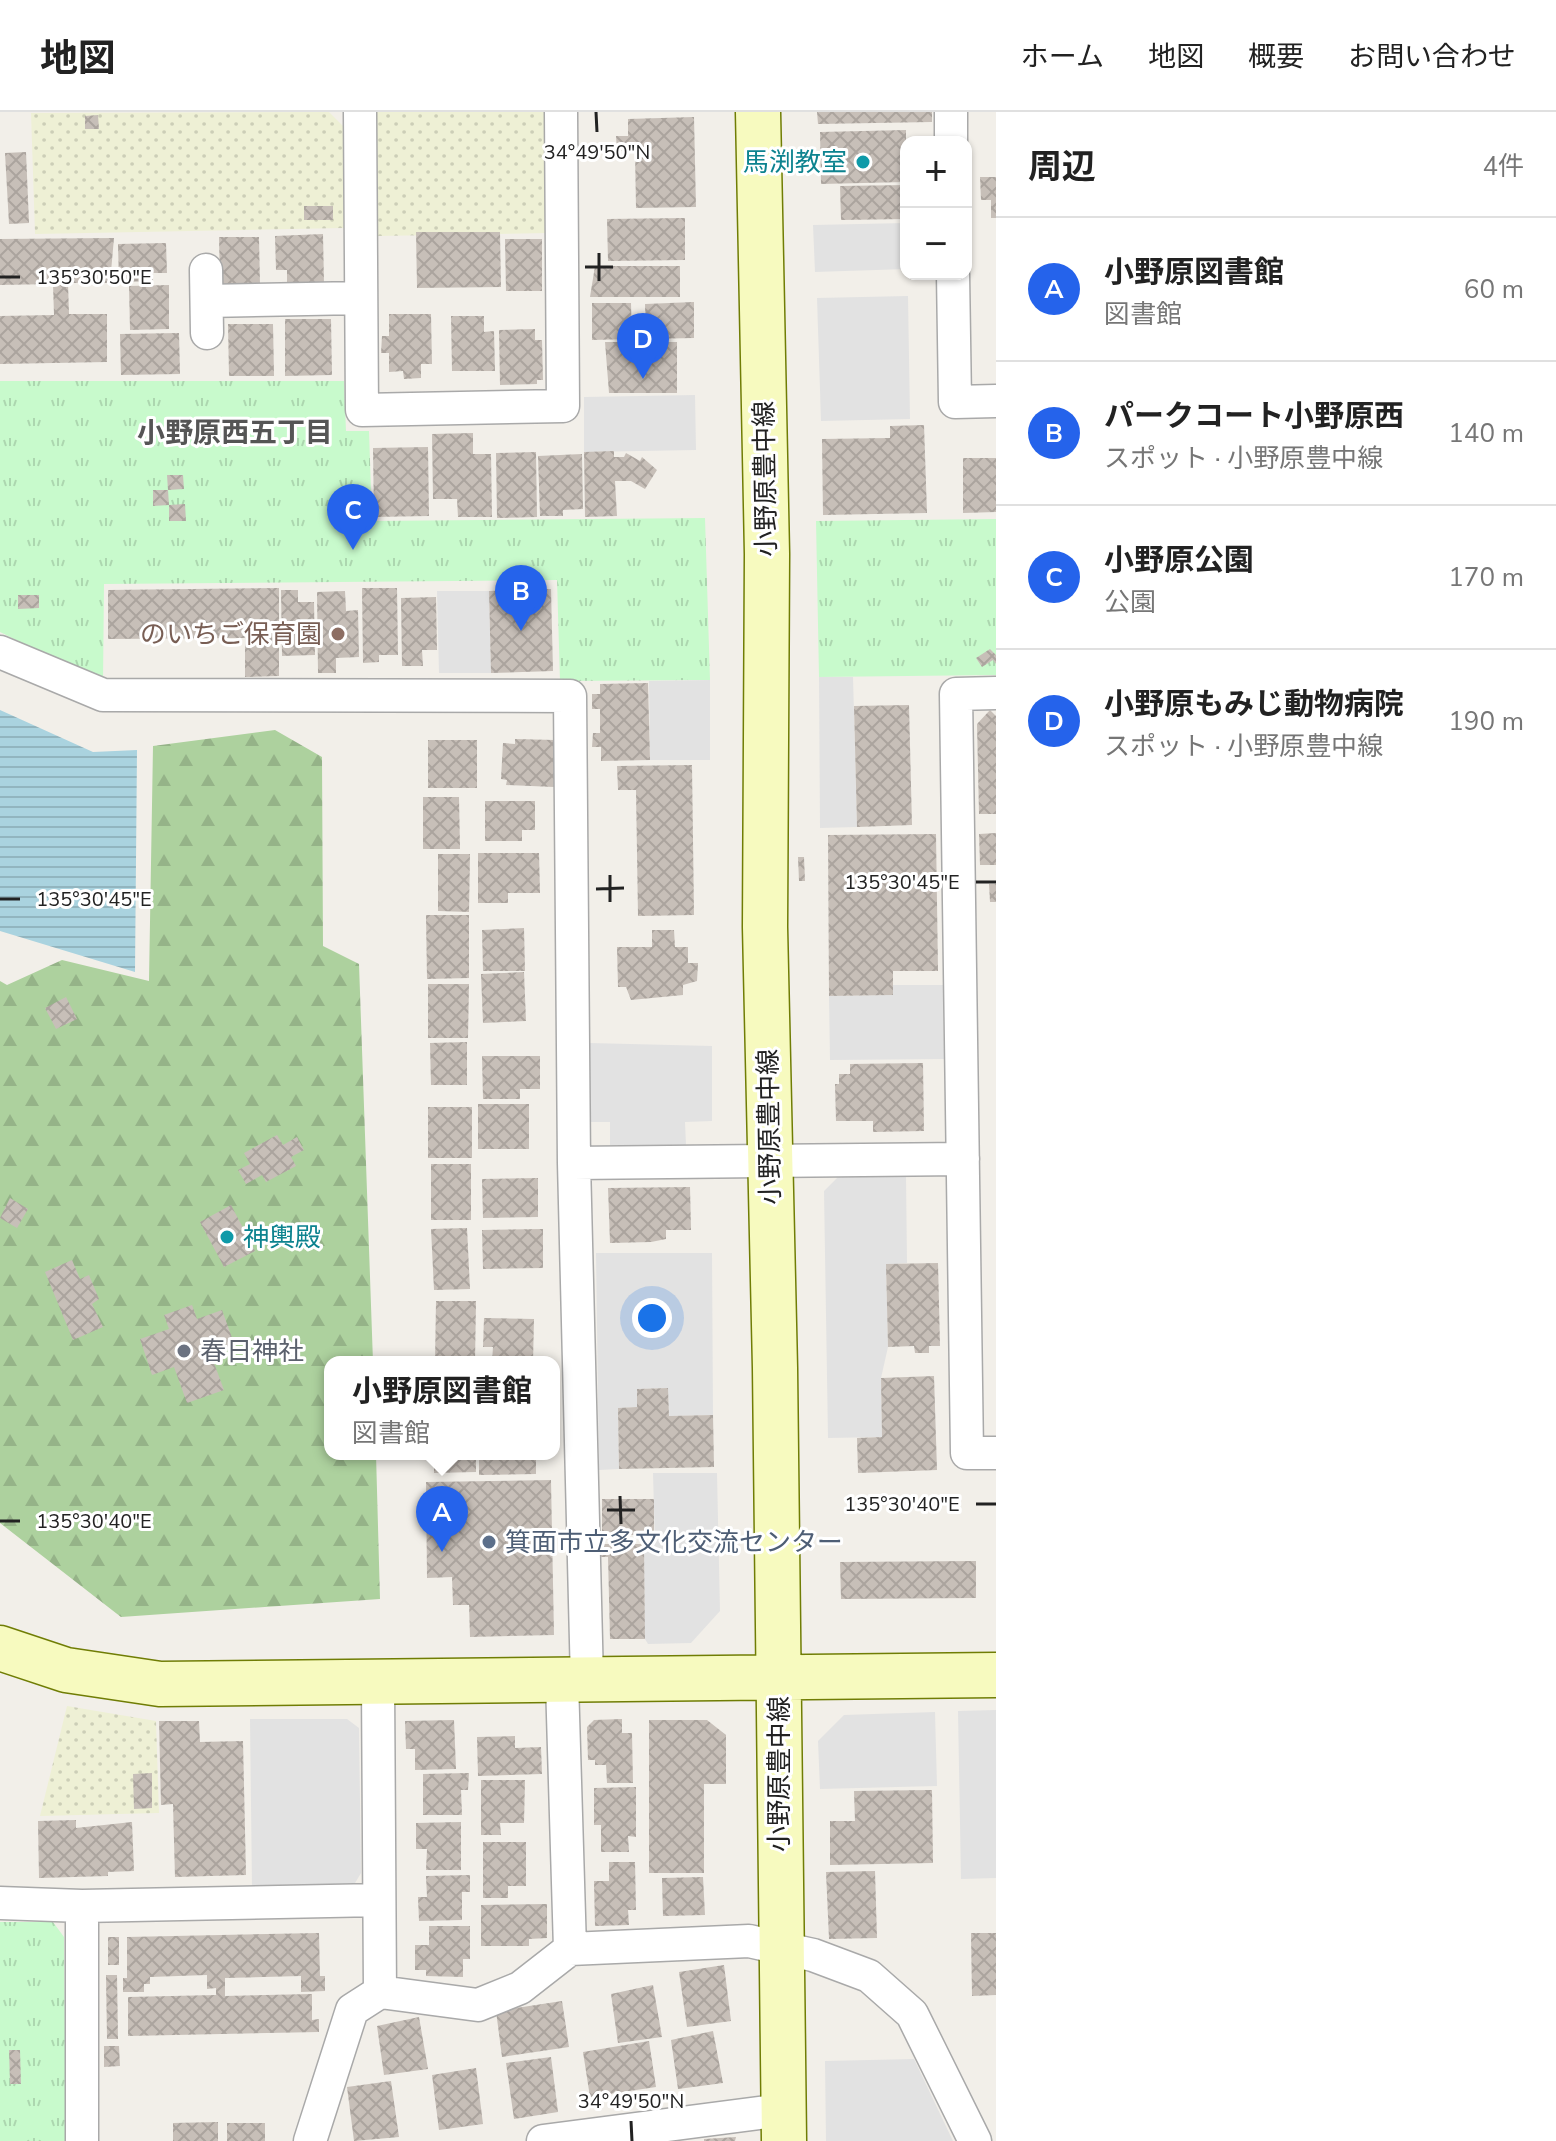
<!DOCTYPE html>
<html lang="ja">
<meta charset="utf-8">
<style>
body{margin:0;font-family:"Nunito Sans","Noto Sans JP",sans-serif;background:#f2f2f2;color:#222}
.controls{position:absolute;right:24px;top:24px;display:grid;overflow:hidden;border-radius:16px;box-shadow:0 2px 6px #0004}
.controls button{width:72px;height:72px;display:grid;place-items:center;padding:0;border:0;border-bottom:2px solid #e0e0e0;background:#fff;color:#222;font:40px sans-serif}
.you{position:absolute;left:652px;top:1206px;width:28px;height:28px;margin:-20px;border:6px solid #fff;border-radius:50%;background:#1a73e8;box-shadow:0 0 0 12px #1a73e833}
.badge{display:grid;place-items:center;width:52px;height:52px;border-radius:50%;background:#2563eb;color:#fff;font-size:26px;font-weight:700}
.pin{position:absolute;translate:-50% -66px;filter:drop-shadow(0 2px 4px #0008)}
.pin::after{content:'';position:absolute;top:42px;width:28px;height:24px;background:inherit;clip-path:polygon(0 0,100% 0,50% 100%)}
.popup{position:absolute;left:324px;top:1244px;width:236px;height:104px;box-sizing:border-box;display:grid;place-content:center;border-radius:16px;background:#fff;filter:drop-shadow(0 2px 6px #0005);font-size:26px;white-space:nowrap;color:#767676}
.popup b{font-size:30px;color:#222}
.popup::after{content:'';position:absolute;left:50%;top:100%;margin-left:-16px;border:16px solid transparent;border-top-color:#fff}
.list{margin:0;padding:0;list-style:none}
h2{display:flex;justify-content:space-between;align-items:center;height:104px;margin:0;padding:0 32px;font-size:34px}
h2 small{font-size:26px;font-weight:400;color:#767676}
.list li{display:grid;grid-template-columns:52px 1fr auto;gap:24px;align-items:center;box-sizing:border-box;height:144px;padding:0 32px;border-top:2px solid #e0e0e0}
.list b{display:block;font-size:30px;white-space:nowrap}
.list p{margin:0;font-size:26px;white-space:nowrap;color:#767676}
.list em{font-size:26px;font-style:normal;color:#767676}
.map{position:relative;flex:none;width:996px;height:2029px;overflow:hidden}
header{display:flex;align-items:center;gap:48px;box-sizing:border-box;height:112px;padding:0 40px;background:#fff;border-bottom:2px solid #e0e0e0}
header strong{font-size:38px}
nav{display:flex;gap:44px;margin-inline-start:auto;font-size:28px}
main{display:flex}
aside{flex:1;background:#fff}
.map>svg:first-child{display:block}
</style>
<header>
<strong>地図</strong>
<nav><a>ホーム</a><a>地図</a><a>概要</a><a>お問い合わせ</a></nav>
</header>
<main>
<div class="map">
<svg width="996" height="2029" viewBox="0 0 996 2029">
<defs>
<pattern id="farmland-dots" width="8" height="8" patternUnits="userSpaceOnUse" patternTransform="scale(2)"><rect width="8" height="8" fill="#eef0d5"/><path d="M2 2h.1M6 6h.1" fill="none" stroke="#ccceb7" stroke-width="1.8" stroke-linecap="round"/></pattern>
<pattern id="forest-firs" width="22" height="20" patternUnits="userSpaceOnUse" patternTransform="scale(2)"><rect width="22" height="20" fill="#add19e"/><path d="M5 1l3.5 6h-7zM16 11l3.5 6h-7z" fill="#95b388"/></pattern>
<pattern id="park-tufts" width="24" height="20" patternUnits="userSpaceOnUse" patternTransform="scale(2)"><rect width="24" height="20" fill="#c8facc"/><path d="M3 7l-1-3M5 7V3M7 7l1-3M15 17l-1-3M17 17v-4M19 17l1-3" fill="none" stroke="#acd6af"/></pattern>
<pattern id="water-rules" width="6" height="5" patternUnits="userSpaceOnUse" patternTransform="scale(2)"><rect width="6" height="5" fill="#aad3df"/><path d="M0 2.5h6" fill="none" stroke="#92b5bf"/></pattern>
<pattern id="building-cross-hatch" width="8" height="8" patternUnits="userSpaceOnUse" patternTransform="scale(2)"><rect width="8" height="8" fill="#c7bfb8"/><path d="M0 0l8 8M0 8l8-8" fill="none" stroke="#aba49e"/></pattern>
</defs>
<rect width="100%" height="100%" fill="#f2efe9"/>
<path fill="url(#farmland-dots)" d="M329,0L343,14L344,116L35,122L31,1Z
M376,0H547L549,121L378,124Z
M67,1594L156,1609L159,1701L40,1704Z"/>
<path fill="url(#forest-firs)" d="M275,618L322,645L323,834L359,852L373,1250H330V1342H376L380,1487L121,1505L0,1411V869L7,873L62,848L149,869L153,634Z"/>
<path fill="url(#park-tufts)" d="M0,269H344L346,319H369L372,409L705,406L710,568L560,569L557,468L104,472L103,571L0,520Z
M996,407V563L819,565L816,409Z
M0,1810H53L64,1825L66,2029H0Z"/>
<path fill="#e2e2e2" d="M906,111V157L815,160L813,113Z
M908,184L910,307L821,309L817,186Z
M695,283L696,338L584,340V285Z
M437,479H489L491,561H439Z
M819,565H853L857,715L820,716Z
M710,568V648H650L649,569Z
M893,873H943L944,947L830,948L829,884L893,883Z
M589,931L712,934V1009L685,1010L686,1033H610V1010H591Z
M906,1064L907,1151L886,1153L888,1235L881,1266L882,1325L828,1326L824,1079L838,1065Z
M596,1141H712L713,1303L669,1304L668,1276L637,1277V1295L618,1296L619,1357L599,1358Z
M653,1361H717L720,1499L691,1531L648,1532L645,1527L644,1432L655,1431Z
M996,1598V1766L961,1767L958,1599Z
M935,1600L937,1674L820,1677L818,1629L844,1603Z
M250,1607H347L359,1616L361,1761L352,1776H252Z
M914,1947L953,2029H826L825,1949Z"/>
<path fill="url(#water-rules)" d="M0,598L93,640L137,638L135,860L0,819Z"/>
<path fill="url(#building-cross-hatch)" d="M817,0H932V10L818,12Z
M98,3L99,17H85V4Z
M694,5L696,95L636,96L635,39H617L616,24H628V7Z
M906,18V70L821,72L820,20Z
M26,40L29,111L9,112L5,41Z
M980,65H996V106H991V88H981Z
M906,73V107L841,108L840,74Z
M304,94H333V108H304Z
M685,106V148L608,149L607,107Z
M416,120H500L501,175L417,176Z
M323,122L324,172L287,173V158H276L275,124Z
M219,125H259L260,173L220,174Z
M114,126L110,171H68L69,202H107V250L0,252V204L54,203L53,172L0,173V127Z
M505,127H542V179H506Z
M166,131L167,161H153V169L119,170L118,132Z
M595,154H680V185H590Z
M169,173V217L130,218L129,174Z
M694,190V226L646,227L645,192Z
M592,191H631L632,227L592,228Z
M389,202H431L432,252H421V266L404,267L403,259L389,260V241H381L382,224H389Z
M451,204H484V220L494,219L495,259H452Z
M285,207H331L332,263L285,264Z
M228,212H273L274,264H229Z
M535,217V228H542L543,268H537V272L500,273L499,218Z
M179,221L180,262L121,263L120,222Z
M605,230H677V281H609Z
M924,313L927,401L823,403L822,327L890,326V314Z
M473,321V342H491L492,405H458L457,387H433L432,322Z
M428,335L429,404L374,405L373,336Z
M614,339V345H624L626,341L640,349L642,345L657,358L645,377L631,369H615L617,404L585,405L584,340Z
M536,340L537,405L497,406L496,341Z
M582,342L583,397L563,398V404H540L538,344Z
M963,346H996V400L963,401Z
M167,363H183L184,377L168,378Z
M153,378H168L169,393L153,394Z
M185,392L186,409H169V393Z
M279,476V564L245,565V526L108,527V478Z
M362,476H397L398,543H379V550L363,551Z
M551,477L553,559L491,561L489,479Z
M281,478H298V490H314L315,543L282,544Z
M345,479L346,499L358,498L359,545L336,546V561H318L317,480Z
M18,483H39V496L18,497Z
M436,485L437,538H422L423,554H402L401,486Z
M990,537L996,543V552L993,548L982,555L976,546Z
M648,571L650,648L601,649V635H592L593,621H600V597H592V582H600V572Z
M909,593L912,713L857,715L854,594Z
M990,598L996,604V702H979L977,612Z
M515,627L555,628L554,675L506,673L507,668L501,667L503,631L515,632Z
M428,628H477V676H428Z
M692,653L694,803L638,804L636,678H618L617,654Z
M423,685H459L460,737H423Z
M485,689H535V718H522V729H485Z
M996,721V753H980L979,722Z
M936,722L938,859H893V883L829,884L828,723Z
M478,741H539L540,781H508V791H478Z
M438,742H470L469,800L438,799Z
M798,745H804L805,769H799Z
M989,772H996V790H990Z
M426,803H469V866L427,867Z
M524,816L525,859H483L482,818Z
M652,818H674L675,835H688V851H698L697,869L683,873V883L631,888L626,875H618L617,835H652Z
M524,860L526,909L483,911L481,862Z
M428,872H469L468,926H428Z
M66,885L77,907L56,917L45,896Z
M467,930V973H431L430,931Z
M482,944H540V977H520V987H483Z
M923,951L924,1019L873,1020V1009H836L835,972H839V962H850V952Z
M478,992H529V1037H478Z
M428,995H472V1046H428Z
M277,1023L283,1033L297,1025L304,1038L291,1045L296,1054L266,1070L262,1063L246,1072L238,1058L250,1052L244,1041Z
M431,1052H471V1108H431Z
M538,1066V1105L483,1106L482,1067Z
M690,1075L691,1118H666V1127L651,1130L610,1131L608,1076Z
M10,1086L28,1097L17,1116L0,1106Z
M231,1093L255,1139L224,1155L200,1110Z
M467,1116L470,1177L434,1178L431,1117Z
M543,1117V1156L483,1157L482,1118Z
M72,1148L80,1167L89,1163L99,1187L92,1192L103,1215L73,1228L45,1160Z
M938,1151L940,1234H929V1241H915L914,1234L888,1235L886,1152Z
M436,1189H476L475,1250H435Z
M192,1193L197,1207L222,1198L235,1234L211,1243L224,1278L187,1291L174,1255L152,1263L140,1227L169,1217L164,1203Z
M484,1206L534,1207L533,1250H492L493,1235H483Z
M934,1264L937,1358L858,1361L857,1326L882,1325L881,1266Z
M668,1276L669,1304L713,1303L714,1355L619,1357L618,1296L637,1295V1277Z
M434,1342H476V1360L434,1361Z
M479,1342H536V1362L479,1363Z
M551,1368L554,1523L470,1525L469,1493H453L452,1465L427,1466L426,1370Z
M602,1387H654V1423H602Z
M601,1432H644L645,1527H610L608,1445H601Z
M976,1449V1486L841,1487L840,1450Z
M622,1607V1621H632L633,1671H607L606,1653H595V1648H588L587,1615L594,1608Z
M454,1608L456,1657L415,1658V1637H406L405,1609Z
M649,1608H707L726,1623V1672H704V1761H649Z
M159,1609H199L200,1630L243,1629L246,1763L175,1765L173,1692L161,1693Z
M515,1624V1636L541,1635L542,1662L478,1664L477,1625Z
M152,1661V1696L134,1697L133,1662Z
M469,1661L468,1678H461L462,1703H423V1662Z
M481,1668H525L524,1711H500L501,1723H481Z
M636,1675V1725L628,1724L629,1740H601V1713H594V1676Z
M932,1678L933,1751L830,1753V1709H855L854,1679Z
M76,1708V1716L132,1710L134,1759L108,1760V1764L39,1766L38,1709Z
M461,1710V1758H426L427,1737H416V1711Z
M483,1730H526V1774H508V1786H483Z
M609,1750H635L636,1798H628L629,1813L595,1814L594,1769H609Z
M875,1759L877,1826L829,1827L826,1760Z
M470,1763V1780H462V1808L419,1809L418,1785H427L426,1764Z
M703,1765L705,1803L663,1804L662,1766Z
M547,1792V1826L529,1827V1834H481V1793Z
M429,1814H470V1847H463V1865L426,1864V1858H415V1833H429Z
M319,1821L320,1864H325V1879L301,1880V1864L225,1866V1884L312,1882V1908L319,1907V1920L128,1924V1885L216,1883V1876L207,1877V1863L150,1865V1872H144V1880H123V1866H127V1825Z
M971,1821H996V1883L972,1884Z
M108,1825H119V1853H108Z
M724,1853L731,1909L687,1915L679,1860Z
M106,1863H117L118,1927H107Z
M653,1873L662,1925L618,1931L611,1882Z
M562,1889L569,1935L502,1945L496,1899Z
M419,1905L428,1957L384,1963L377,1914Z
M713,1919L723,1971L678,1977L671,1928Z
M649,1929L656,1975L590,1985L583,1940Z
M104,1934H119L120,1954L104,1955Z
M9,1938H20L21,1972H10Z
M551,1945L558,2000L514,2007L506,1951Z
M476,1956L483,2012L439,2018L432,1963Z
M391,1969L399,2025L354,2029L347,1975Z
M218,2010V2029H173V2011Z
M227,2011H265V2029H227Z
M736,2025L735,2029H704V2027Z"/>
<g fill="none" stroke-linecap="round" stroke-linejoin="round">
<g stroke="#a9a9a9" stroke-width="35">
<path id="street" d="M360,0L362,298L563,294L561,0
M951,0V30
M206,158L207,221
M953,162L955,290L996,289
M207,189L360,186
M0,540L103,583L570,584L574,1051L587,1569
M996,581L956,582L967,1341H996
M574,1051L963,1047
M562,1570L570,1837
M378,1572L380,1880
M0,1791L82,1794L379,1788
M82,2029V1794
M310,2029L352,1898L380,1880L478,1893L520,1876L570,1837L749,1829L813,1843L869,1864L912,1902L975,2029
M543,2029L783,1998"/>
</g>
<g stroke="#707d05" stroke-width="47">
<path id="secondary" d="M758,0L767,442L765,815L775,1256L784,2029
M0,1536L66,1558L160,1572L996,1563"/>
</g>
<use href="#street" stroke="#fff" stroke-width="32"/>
<use href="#secondary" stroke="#f7fabf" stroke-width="44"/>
</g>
<path fill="none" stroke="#222" stroke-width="3" d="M596,0L597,20M599,141V169M585,155H613M0,165H20M610,763V790M976,770H996M596,777L624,776M0,787H20M620,1384L621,1412M976,1392H996M607,1398H635M0,1409H20M631,2009L632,2029"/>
<g fill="#0f9aa8" stroke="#fff" stroke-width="3">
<circle cx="863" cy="50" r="8"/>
<circle cx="227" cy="1125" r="8"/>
</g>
<circle fill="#8d6e63" stroke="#fff" stroke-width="3" cx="338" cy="522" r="8"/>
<circle fill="#6b7280" stroke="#fff" stroke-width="3" cx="184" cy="1239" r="8"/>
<circle fill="#5c6f8a" stroke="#fff" stroke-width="3" cx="489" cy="1430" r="8"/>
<g text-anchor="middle" stroke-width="6" stroke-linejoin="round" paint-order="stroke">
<g font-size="26" fill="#0d838f" stroke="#fff" text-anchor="end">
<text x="847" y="59">馬渕教室</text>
<text x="243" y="1134" text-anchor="start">神輿殿</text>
</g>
<g font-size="26" fill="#222" stroke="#fff">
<text transform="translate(765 367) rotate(-91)" y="9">小野原豊中線</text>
<text transform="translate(769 1015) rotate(-91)" y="9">小野原豊中線</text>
<text transform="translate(779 1662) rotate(-90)" y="9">小野原豊中線</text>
</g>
<g font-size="26" fill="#785e54" stroke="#fff" text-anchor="end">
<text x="322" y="531">のいちご保育園</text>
</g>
<g font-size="26" fill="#5b616d" stroke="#fff" text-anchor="start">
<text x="200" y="1248">春日神社</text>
</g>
<g font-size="26" fill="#4e5e75" stroke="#fff" text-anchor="start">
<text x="505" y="1439">箕面市立多文化交流センター</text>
</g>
<g font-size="28" font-weight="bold" fill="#555" stroke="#fff">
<text x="235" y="330">小野原西五丁目</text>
</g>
</g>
<g font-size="20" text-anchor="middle" fill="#222" stroke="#fff" stroke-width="6" stroke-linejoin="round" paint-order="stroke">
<text x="597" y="47">34°49'50"N</text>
<text x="94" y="172">135°30'50"E</text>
<text x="902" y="777">135°30'45"E</text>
<text x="94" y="794">135°30'45"E</text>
<text x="902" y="1399">135°30'40"E</text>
<text x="94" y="1416">135°30'40"E</text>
<text x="631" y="1996">34°49'50"N</text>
</g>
</svg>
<div class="controls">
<button>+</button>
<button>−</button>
</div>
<div class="you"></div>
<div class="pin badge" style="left:442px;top:1440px">A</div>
<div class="popup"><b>小野原図書館</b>図書館</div>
<div class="pin badge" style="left:521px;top:519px">B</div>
<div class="pin badge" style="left:353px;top:438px">C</div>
<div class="pin badge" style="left:643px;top:267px">D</div>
</div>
<aside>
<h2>周辺<small>4件</small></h2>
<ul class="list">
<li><span class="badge">A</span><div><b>小野原図書館</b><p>図書館</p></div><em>60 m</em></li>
<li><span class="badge">B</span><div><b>パークコート小野原西</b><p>スポット · 小野原豊中線</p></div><em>140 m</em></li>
<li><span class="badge">C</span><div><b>小野原公園</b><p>公園</p></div><em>170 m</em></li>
<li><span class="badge">D</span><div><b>小野原もみじ動物病院</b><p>スポット · 小野原豊中線</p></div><em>190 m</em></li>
</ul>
</aside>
</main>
